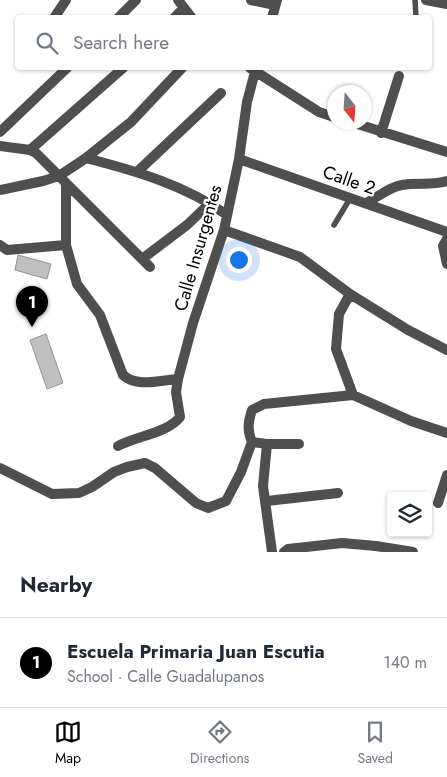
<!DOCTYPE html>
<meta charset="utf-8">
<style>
body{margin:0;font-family:Jost,sans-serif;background:#f2f2f3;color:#1f2937}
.controls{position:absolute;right:15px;bottom:15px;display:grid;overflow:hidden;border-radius:5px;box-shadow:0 1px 4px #0004}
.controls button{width:45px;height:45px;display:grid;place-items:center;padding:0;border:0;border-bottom:1px solid #e0e1e3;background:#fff;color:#1f2937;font:25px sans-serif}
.compass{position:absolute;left:327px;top:85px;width:45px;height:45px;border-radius:50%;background:#fff;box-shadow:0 1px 4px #0004;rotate:163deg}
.you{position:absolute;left:238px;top:259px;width:18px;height:18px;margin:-12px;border:4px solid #fff;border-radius:50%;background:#1a73e8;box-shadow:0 0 0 8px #1a73e833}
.badge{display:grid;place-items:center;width:32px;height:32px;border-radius:50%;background:#000;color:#fff;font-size:16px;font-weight:700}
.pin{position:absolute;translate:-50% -41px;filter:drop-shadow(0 1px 2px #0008)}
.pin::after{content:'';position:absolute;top:26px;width:18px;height:15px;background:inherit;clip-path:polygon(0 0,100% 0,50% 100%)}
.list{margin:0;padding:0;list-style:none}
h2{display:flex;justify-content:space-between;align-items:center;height:65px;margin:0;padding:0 20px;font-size:21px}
h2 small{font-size:16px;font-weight:400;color:#747a83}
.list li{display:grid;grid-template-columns:32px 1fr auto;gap:15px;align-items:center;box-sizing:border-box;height:90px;padding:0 20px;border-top:1px solid #e0e1e3}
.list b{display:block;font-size:19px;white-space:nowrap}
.list p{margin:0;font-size:16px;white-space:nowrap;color:#747a83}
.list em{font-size:16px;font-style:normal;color:#747a83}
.icon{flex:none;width:28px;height:28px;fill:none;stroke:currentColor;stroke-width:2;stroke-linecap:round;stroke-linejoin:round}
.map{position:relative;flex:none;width:447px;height:552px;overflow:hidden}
.search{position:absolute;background:#fff;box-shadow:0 1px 4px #0004;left:15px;right:15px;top:15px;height:55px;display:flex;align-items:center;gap:12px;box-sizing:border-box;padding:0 18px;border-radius:5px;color:#747a83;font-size:19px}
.sheet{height:155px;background:#fff}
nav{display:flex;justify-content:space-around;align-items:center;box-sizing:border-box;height:70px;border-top:1px solid #e0e1e3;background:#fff;font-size:14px;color:#747a83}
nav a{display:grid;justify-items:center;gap:2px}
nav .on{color:#000}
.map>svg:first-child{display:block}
</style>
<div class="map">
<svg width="447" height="552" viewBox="0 0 447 552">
<rect width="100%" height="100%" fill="#fff"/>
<path fill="#bfbfbf" stroke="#939393" d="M18,255L51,264L47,279L15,270Z
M46,334L63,383L47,389L30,340Z"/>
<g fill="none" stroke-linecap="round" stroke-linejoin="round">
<path stroke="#4f4f4f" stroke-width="5.5" d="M415,0L416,17
M334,225L351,197"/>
<path stroke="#4f4f4f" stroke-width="10" d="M178,0L192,18
M251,0L275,5
M426,0L447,4
M54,18L66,0
M118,18L136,0
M174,18L183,9
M272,18L277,0
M250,68L319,112L334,117
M351,122L447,152
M0,132L67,68
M381,133L399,76
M0,146L30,150L36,153L150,267
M30,150L123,68
M86,158C136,171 185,185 227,215
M239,159L447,232
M137,172L221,93
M66,184V245L77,284L100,315L123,375C137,388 161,380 178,379
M0,190L43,181L59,176L86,158L131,122L182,68
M366,203C378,197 389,187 402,185C417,182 433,186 447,181
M224,230L300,257L350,294L408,330L447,350
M447,239L443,246L447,264
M0,245L7,250L66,245
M142,259L187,225L210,203
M350,294L339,314L336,349L353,395
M252,442L267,444H299
M267,444L263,486L272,552
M118,446C136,436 168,433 180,417L176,392L178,379L193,323L224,230L239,159L247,102L256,68
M0,468L52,494L79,493L92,487L114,472L127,467L145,463L155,468L196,503L208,508L226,501L241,472L252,442C247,430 248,422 252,410L264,404L353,395L411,421L447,433
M267,501L338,493
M438,503L447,475
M284,552L288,549L342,543L376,546L413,552"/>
</g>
<g text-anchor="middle" stroke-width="4.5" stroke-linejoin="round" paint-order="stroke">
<g font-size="18" fill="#000" stroke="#fff">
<text transform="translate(349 180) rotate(19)" y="6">Calle 2</text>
<text transform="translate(198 248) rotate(-74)" y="6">Calle Insurgentes</text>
</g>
</g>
</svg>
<div class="controls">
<button><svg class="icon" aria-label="layers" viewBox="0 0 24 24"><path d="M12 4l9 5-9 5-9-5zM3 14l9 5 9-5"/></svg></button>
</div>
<svg class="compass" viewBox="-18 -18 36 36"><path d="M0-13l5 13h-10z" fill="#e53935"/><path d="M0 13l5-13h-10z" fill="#747a83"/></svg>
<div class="you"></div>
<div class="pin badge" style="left:32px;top:327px">1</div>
<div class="search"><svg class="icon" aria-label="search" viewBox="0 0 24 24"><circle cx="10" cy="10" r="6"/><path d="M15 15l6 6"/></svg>Search here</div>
</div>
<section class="sheet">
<h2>Nearby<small></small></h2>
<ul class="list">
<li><span class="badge">1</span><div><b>Escuela Primaria Juan Escutia</b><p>School · Calle Guadalupanos</p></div><em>140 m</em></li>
</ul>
</section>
<nav>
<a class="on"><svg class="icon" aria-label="map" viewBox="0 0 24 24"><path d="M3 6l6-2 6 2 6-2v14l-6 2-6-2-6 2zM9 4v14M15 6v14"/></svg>Map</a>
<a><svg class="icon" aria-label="directions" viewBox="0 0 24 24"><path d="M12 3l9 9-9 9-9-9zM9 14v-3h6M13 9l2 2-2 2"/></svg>Directions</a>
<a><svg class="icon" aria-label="saved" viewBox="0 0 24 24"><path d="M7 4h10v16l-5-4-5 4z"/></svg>Saved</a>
</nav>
